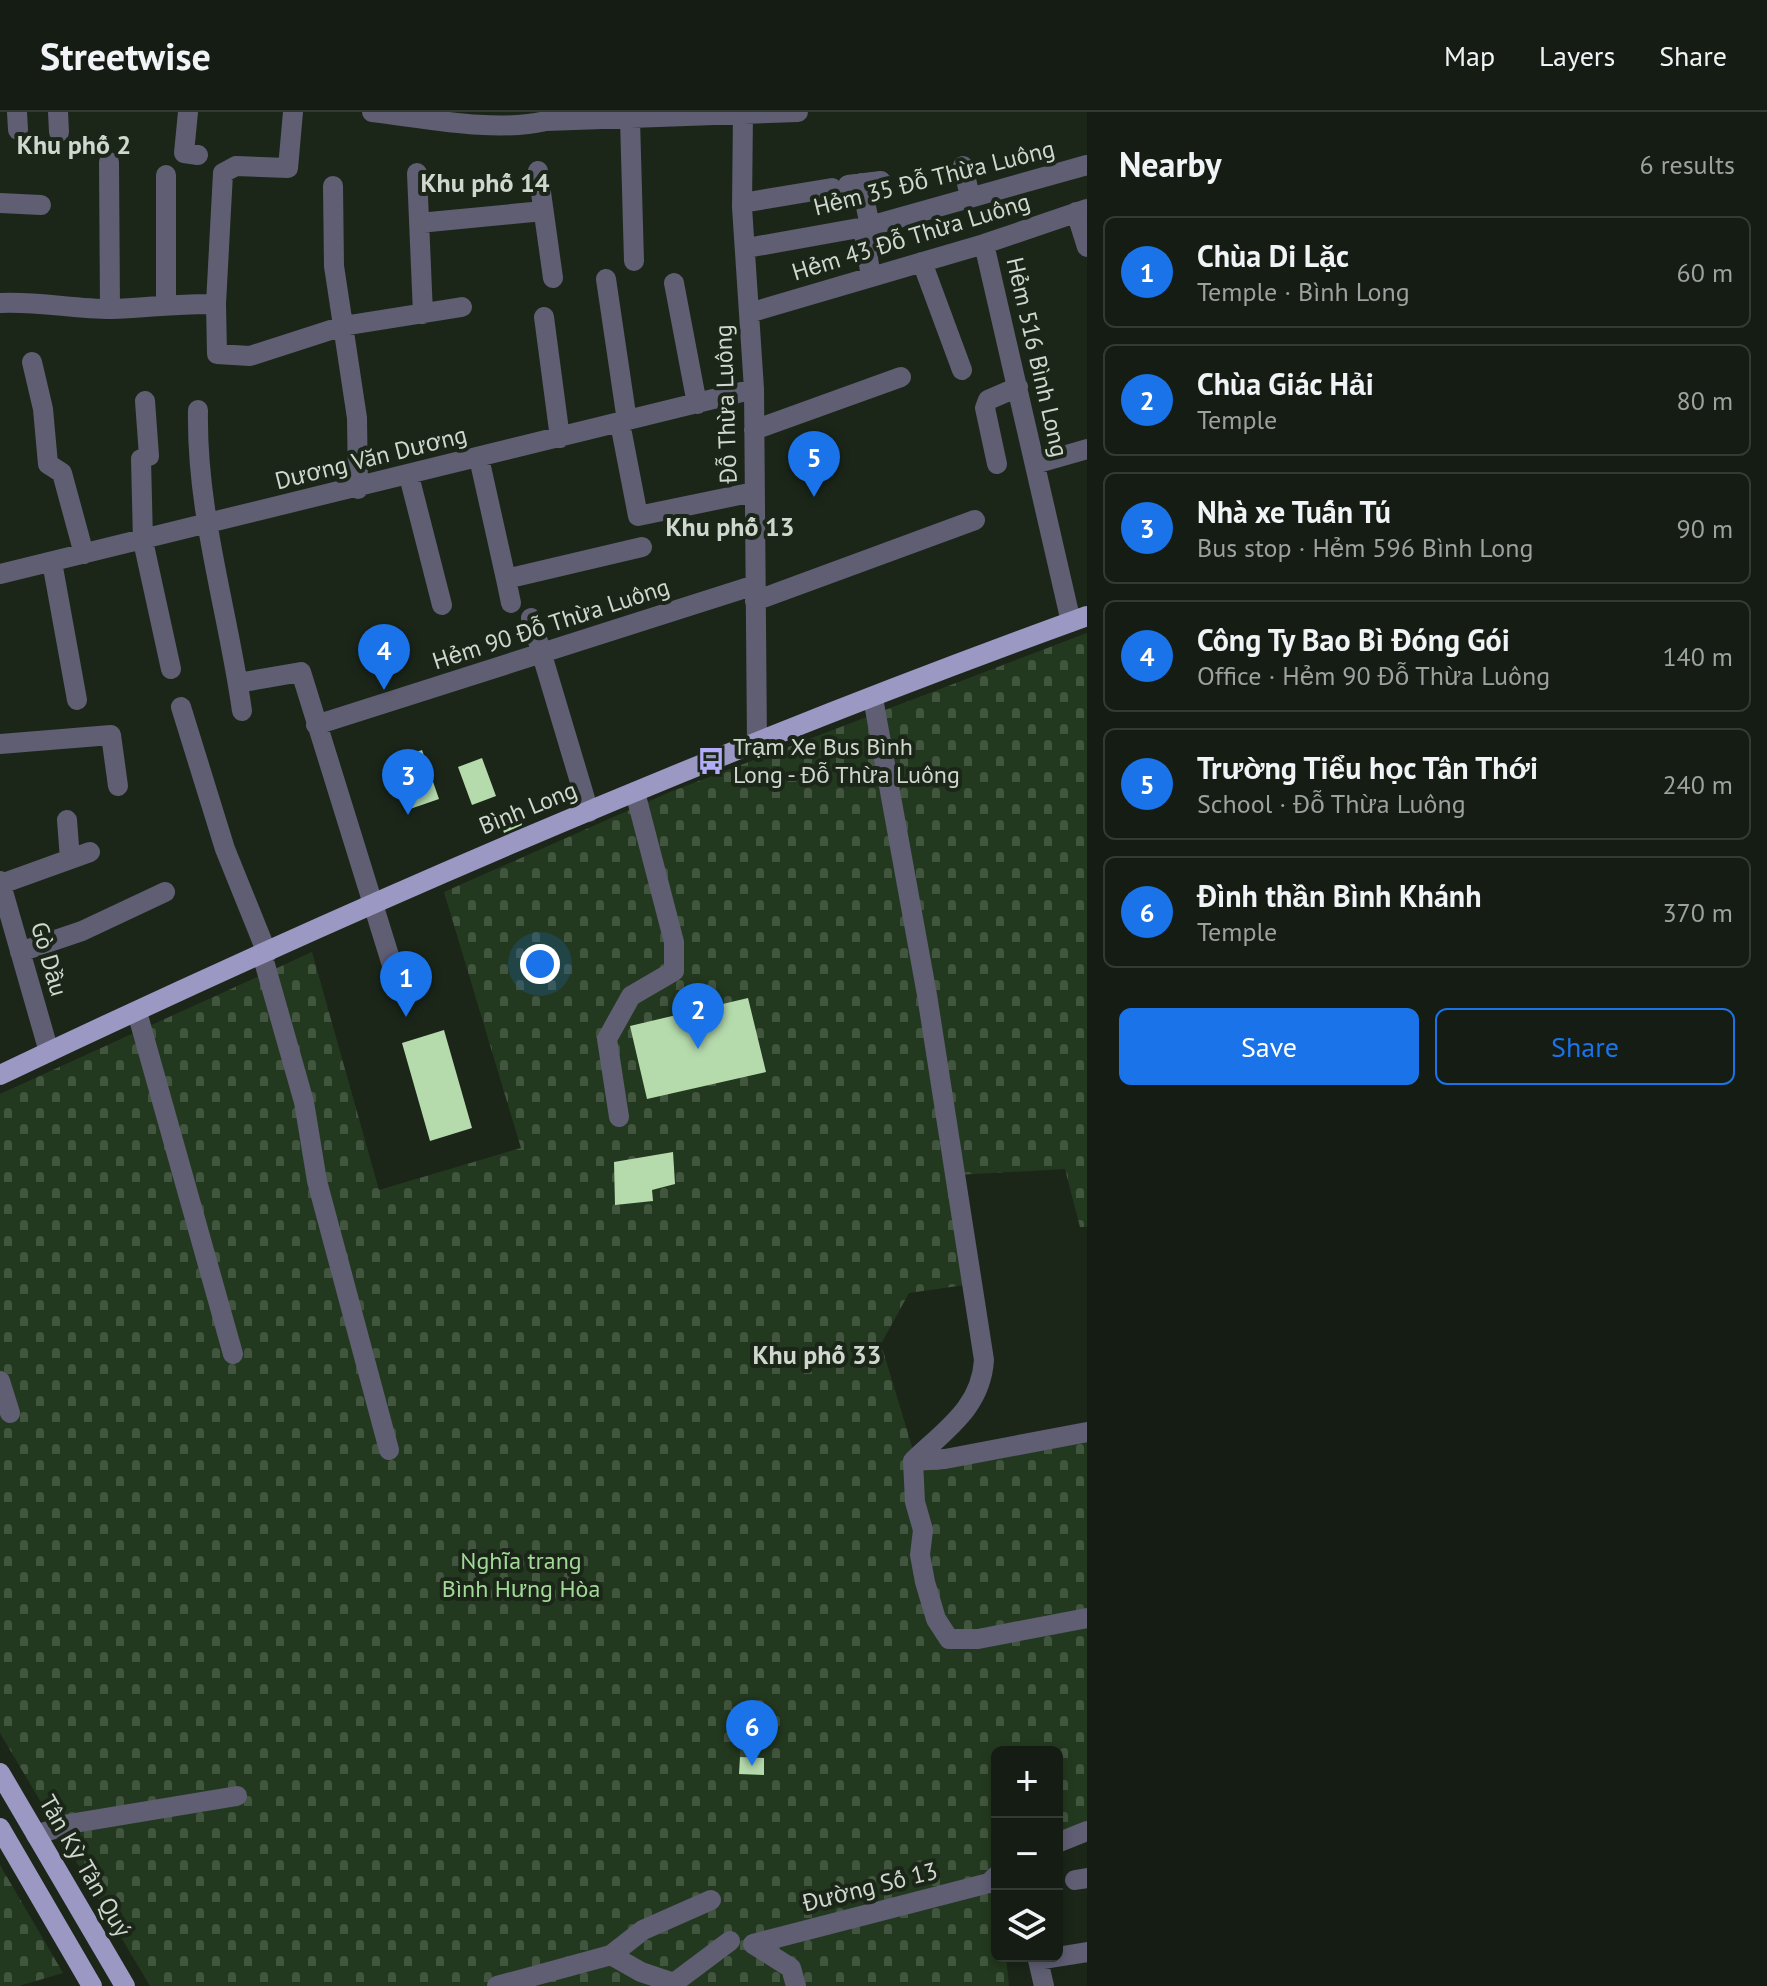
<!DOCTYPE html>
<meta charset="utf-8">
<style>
body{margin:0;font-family:"PT Sans",sans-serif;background:#212921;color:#f1f3f6}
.controls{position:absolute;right:24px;bottom:24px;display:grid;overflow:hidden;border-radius:12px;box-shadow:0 4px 12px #0003}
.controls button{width:72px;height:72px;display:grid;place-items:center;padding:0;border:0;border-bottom:2px solid #333a33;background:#141c13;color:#f1f3f6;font:40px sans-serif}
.you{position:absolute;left:540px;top:852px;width:28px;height:28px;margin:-20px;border:6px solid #fff;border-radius:50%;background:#1a73e8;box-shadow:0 0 0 12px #1a73e833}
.badge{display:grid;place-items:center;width:52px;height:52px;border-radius:50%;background:#1a73e8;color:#fff;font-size:26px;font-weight:700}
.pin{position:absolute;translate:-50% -66px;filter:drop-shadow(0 2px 4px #0008)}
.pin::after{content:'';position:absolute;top:42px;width:28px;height:24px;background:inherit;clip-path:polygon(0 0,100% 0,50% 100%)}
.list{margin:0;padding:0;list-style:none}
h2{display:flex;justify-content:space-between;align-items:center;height:104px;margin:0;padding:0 32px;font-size:34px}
h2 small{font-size:26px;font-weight:400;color:#9da1a0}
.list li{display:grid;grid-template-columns:52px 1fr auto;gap:24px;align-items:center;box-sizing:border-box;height:112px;margin:0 16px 16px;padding:0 16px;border:2px solid #333a33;border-radius:12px}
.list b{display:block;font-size:30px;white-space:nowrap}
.list p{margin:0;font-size:26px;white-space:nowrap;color:#9da1a0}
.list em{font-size:26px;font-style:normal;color:#9da1a0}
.actions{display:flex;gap:16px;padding:24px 32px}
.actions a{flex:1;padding:18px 0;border:2px solid #1a73e8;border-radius:12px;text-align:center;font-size:28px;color:#1a73e8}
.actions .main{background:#1a73e8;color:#fff}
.icon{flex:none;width:44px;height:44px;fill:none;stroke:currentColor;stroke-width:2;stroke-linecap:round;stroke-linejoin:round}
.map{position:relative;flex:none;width:1087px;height:1874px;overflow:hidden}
header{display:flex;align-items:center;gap:48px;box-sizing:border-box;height:112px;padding:0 40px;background:#141c13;border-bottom:2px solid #333a33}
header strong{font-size:38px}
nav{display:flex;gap:44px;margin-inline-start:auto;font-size:28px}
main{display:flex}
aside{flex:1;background:#141c13}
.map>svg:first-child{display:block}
</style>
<header>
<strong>Streetwise</strong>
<nav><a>Map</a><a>Layers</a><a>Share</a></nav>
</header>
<main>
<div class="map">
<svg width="1087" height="1874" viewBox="0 0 1087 1874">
<defs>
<pattern id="cemetery-stones" width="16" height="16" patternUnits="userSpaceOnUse" patternTransform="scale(2)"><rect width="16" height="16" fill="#23391f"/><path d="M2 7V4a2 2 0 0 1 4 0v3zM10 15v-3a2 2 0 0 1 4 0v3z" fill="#42553e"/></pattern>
</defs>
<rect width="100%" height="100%" fill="#1b2619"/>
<path fill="url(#cemetery-stones)" d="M1087,521V1115H1080L1065,1057L955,1063L965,1173L909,1181L881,1232L916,1348L1087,1315V1719L1057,1731V1640H997V1844H1006L1009,1874H150L0,1621V982L312,840L379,1078L521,1036L444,780L670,680Z
M0,1753L63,1861L19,1874H0Z"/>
<path fill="#b5dbad" d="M422,638L439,687L410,697L393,649Z
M482,646L496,684L472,693L458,655Z
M517,696L522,713L504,721L498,703Z
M748,886L766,960L647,987L630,914Z
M444,918L472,1016L430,1029L402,931Z
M673,1040L675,1072L652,1078L653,1089L615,1093L614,1050Z
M740,1645L764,1646V1663L739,1662Z"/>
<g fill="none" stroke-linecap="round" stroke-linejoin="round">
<path stroke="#5f5e73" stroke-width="20" d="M17,0L18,18
M58,0L59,20
M188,0L184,41L198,43
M293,0L288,56L236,54L223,61L216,192L217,242L250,244L343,214L462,195
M372,0C425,6 494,21 546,9L798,0
M743,0L742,95L754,277L757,630
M630,7L634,149
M109,50L110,197
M963,54L970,85
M538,59L553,166
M417,61L423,202
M166,63V191
M861,71L870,114
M848,73L881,69
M333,74L334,154L357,306L358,377
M0,91L41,93
M742,91L832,76
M1076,100L1087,135
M419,111L543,99
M863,115L871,165
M984,132L1071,510
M747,136L870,114L1087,53
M922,150L962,258
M606,167L627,309
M674,171L697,292
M0,191C37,189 74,197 111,197C146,196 180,191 216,192
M749,201L984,132L1087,97
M544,205L560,326
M32,250L43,297L48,352L62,361L84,442
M145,289L149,344L141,347L143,429L171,557
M198,298C196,401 228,498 242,599
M620,311L638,404L754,380
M754,318L901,265
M479,346L506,467L642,435
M997,352L985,296L988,288L1018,275
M1035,352L1087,337
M409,364L442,493
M52,450L77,588
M0,462L754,277
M506,467L511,491
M755,489L975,408
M531,506L589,700
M238,571L301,560L396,866
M873,586L927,883L984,1248C981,1296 945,1318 913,1349L915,1390L923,1418L920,1443L925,1470L936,1507L949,1527H978L1087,1506
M181,595L225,737L267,841
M316,613L755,473
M0,632L111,623L118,674
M67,708L70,747
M0,769L49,940
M1,772L90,740
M20,840L82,819L165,780
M262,842L304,990L317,1069L389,1338
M137,900L233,1242
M619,1005L607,927L631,884L674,859V830L635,680
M0,1269L10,1301
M913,1349L945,1347L1087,1320
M36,1723L69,1712L237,1684
M1057,1731L1087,1719
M1075,1768L1087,1766
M753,1832L989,1771L997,1763
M753,1832L791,1856L796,1874
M611,1843L643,1818L711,1788
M497,1874L611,1843L641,1860L674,1871L730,1829
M1044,1874L1038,1848L1087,1840"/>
<path stroke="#9b99c4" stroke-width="20" d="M0,963C355,794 717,638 1087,504
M0,1661L125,1874
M0,1716L92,1874"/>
</g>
<defs>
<g id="bus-bare" transform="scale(2.16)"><path d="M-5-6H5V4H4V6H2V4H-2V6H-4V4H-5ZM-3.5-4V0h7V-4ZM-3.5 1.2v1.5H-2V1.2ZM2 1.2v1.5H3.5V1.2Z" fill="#b3adf9" stroke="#1b2619" stroke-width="2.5" paint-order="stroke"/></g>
</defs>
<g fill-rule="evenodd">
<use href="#bus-bare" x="711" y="649"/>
</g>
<g text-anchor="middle" stroke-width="8" stroke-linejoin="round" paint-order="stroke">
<g font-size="24" fill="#d0d7ce" stroke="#1b2619">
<text transform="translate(934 66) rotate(-14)" y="8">Hẻm 35 Đỗ Thừa Luông</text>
<text transform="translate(911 125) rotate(-17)" y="8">Hẻm 43 Đỗ Thừa Luông</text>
<text transform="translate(1037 245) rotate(77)" y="8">Hẻm 516 Bình Long</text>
<text transform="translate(726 292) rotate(-92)" y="8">Đỗ Thừa Luông</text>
<text transform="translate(371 346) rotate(-14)" y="8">Dương Văn Dương</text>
<text transform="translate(551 512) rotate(-18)" y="8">Hẻm 90 Đỗ Thừa Luông</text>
<text transform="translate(528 696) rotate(-22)" y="8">Bình Long</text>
<text transform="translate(49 847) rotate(74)" y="8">Gò Dầu</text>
<text transform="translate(85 1754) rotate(60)" y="8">Tân Kỳ Tân Quý</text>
<text transform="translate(870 1775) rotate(-14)" y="8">Đường Số 13</text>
</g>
<g font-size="24" fill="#d0d7ce" stroke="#1b2619" text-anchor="start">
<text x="733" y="643">Trạm Xe Bus Bình<tspan x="733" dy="28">Long - Đỗ Thừa Luông</tspan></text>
</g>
<g font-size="24" fill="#a3d998" stroke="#1b2619">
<text x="521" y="1457">Nghĩa trang<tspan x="521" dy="28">Bình Hưng Hòa</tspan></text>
</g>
<g font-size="26" font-weight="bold" fill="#d0d7ce" stroke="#1b2619">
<text x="74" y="42">Khu phố 2</text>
<text x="485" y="80">Khu phố 14</text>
<text x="730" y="424">Khu phố 13</text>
<text x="817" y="1252">Khu phố 33</text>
</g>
</g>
</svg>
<div class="controls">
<button>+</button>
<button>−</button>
<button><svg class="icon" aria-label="layers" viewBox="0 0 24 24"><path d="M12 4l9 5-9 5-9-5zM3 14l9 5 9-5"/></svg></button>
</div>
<div class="you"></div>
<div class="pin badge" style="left:406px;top:905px">1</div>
<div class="pin badge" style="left:698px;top:937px">2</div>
<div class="pin badge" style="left:408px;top:703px">3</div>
<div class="pin badge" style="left:384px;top:578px">4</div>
<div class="pin badge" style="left:814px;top:385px">5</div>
<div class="pin badge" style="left:752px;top:1654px">6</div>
</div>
<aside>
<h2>Nearby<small>6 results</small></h2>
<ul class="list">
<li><span class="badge">1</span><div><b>Chùa Di Lặc</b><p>Temple · Bình Long</p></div><em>60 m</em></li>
<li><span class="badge">2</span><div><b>Chùa Giác Hải</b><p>Temple</p></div><em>80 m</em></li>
<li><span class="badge">3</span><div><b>Nhà xe Tuấn Tú</b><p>Bus stop · Hẻm 596 Bình Long</p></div><em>90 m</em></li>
<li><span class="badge">4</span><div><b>Công Ty Bao Bì Đóng Gói</b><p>Office · Hẻm 90 Đỗ Thừa Luông</p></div><em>140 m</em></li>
<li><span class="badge">5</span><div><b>Trường Tiểu học Tân Thới</b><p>School · Đỗ Thừa Luông</p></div><em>240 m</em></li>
<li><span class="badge">6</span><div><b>Đình thần Bình Khánh</b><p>Temple</p></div><em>370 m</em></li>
</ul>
<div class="actions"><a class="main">Save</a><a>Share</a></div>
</aside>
</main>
